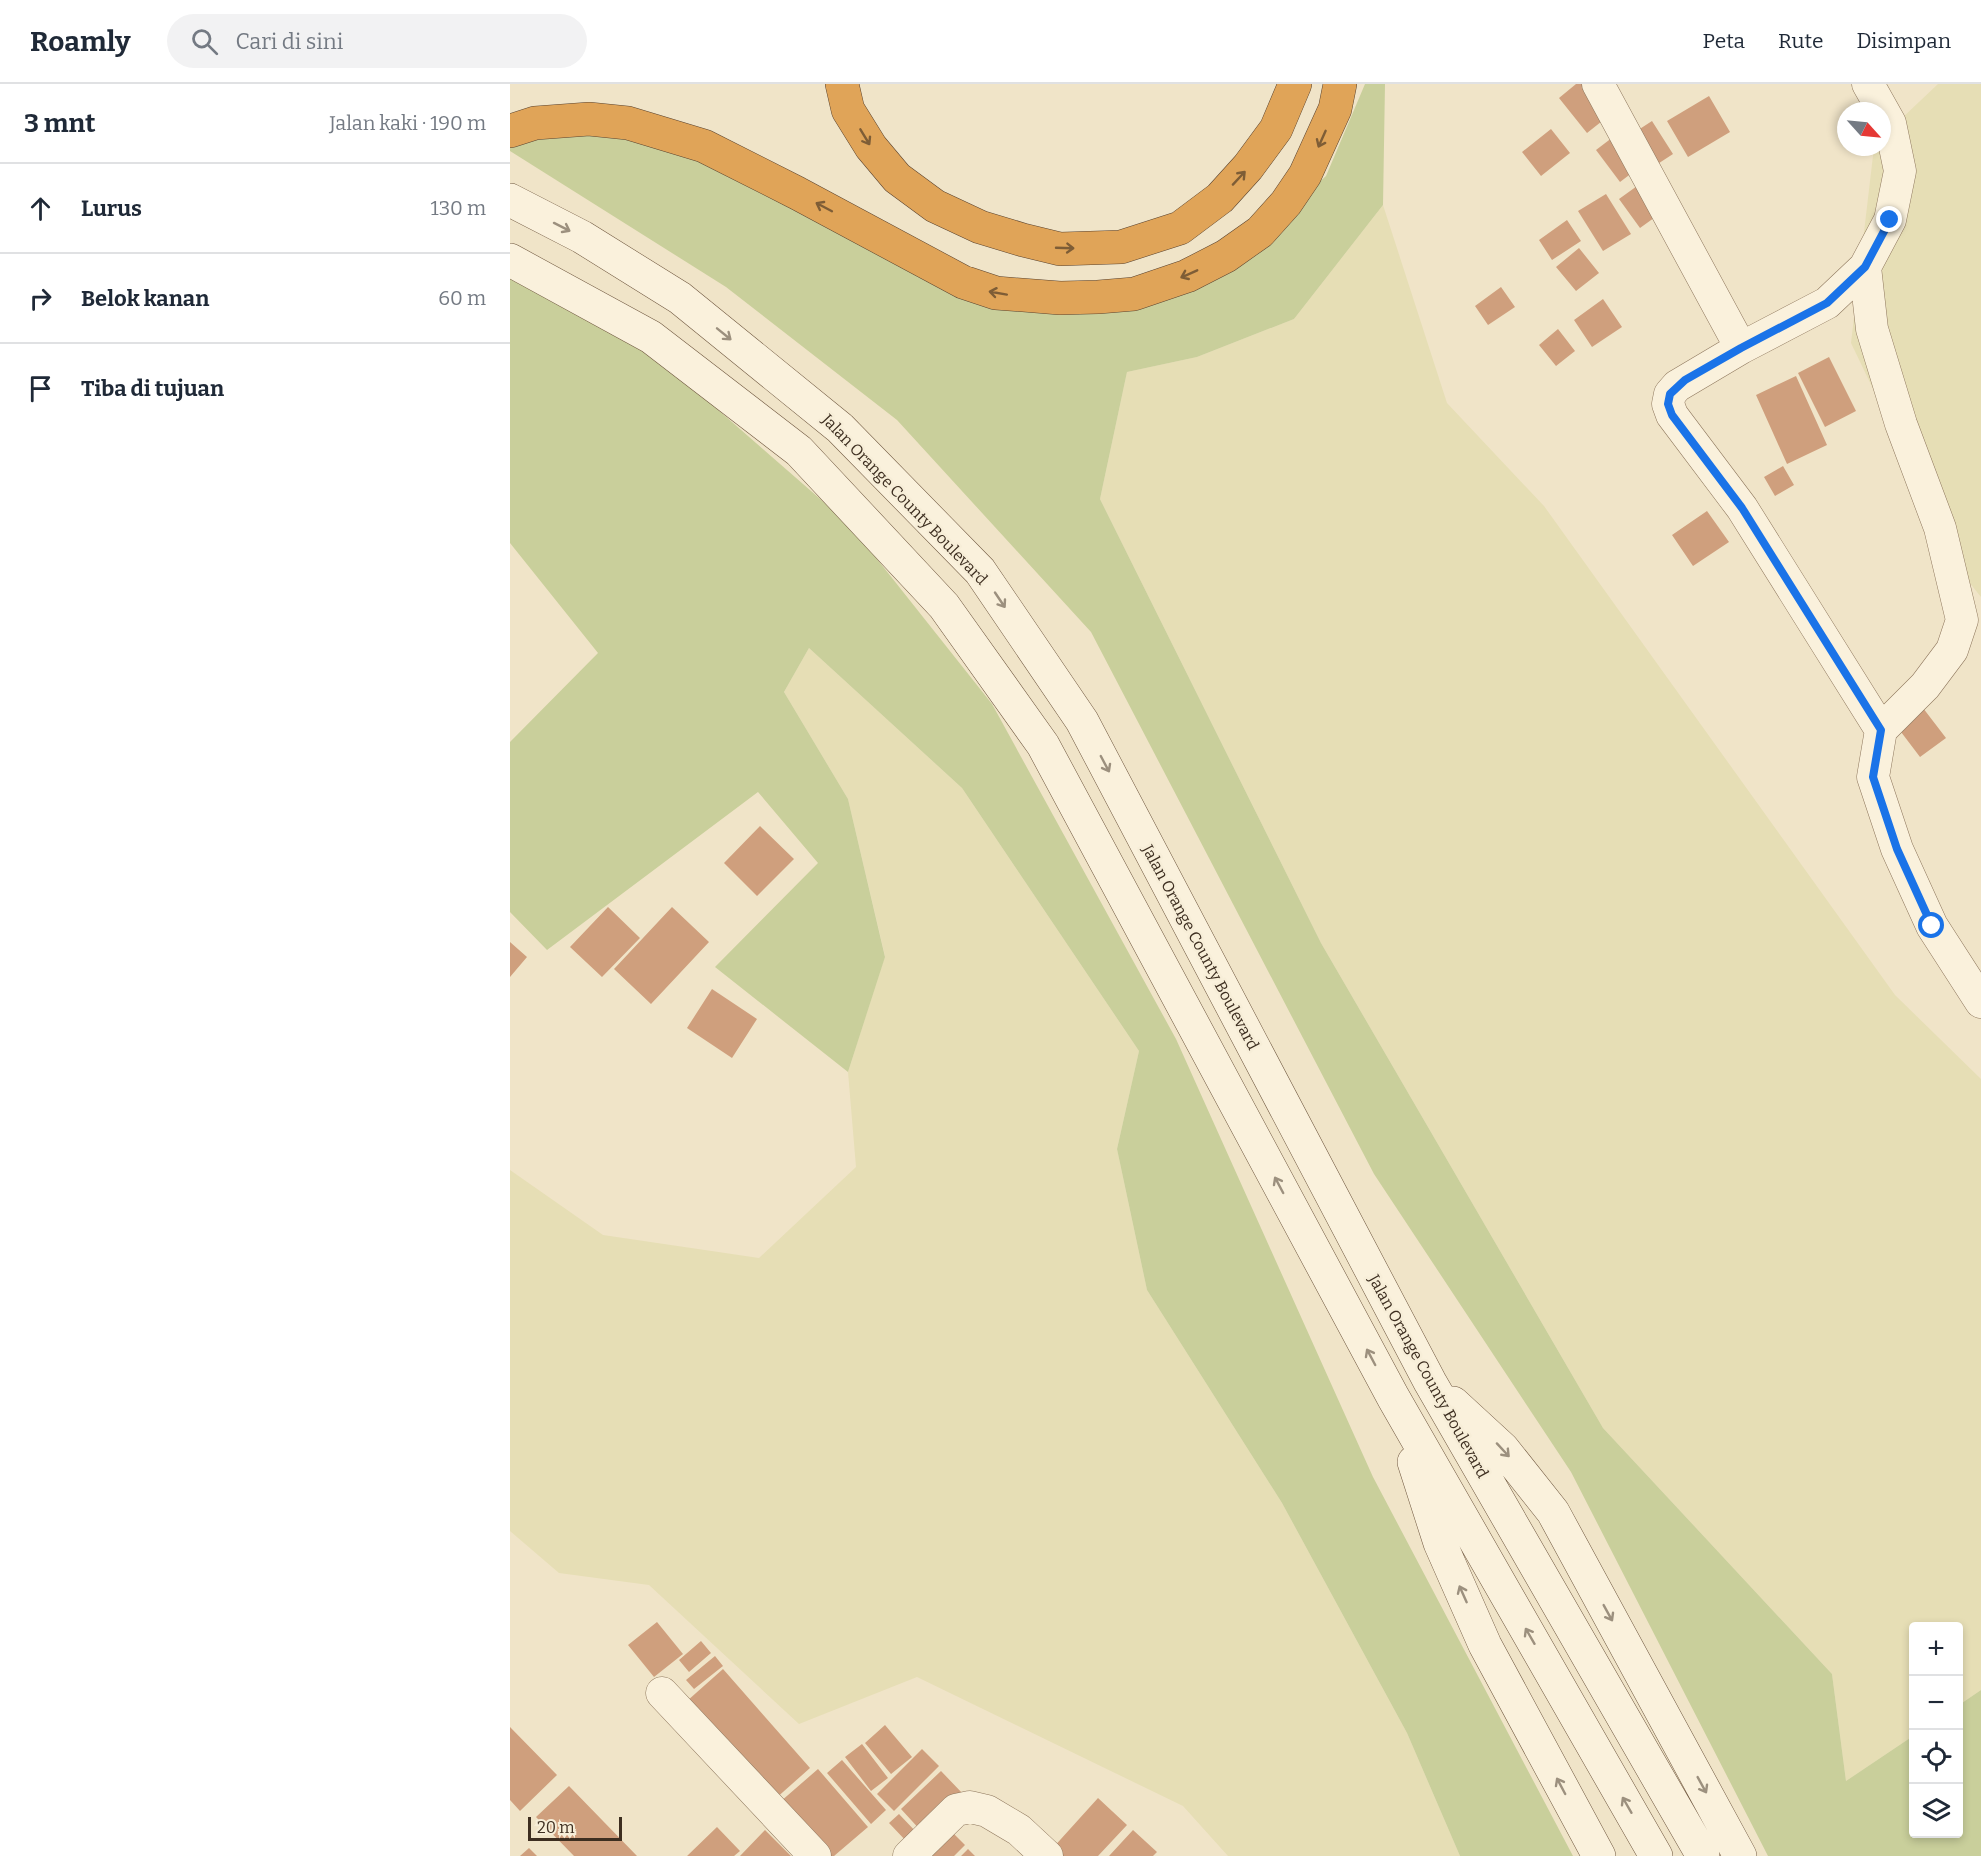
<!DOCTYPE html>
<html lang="id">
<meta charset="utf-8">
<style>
body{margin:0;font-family:Bitter,serif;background:#f2f2f3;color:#1f2937}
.controls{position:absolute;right:18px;bottom:18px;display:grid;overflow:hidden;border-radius:6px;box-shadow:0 3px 9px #0003}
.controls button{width:54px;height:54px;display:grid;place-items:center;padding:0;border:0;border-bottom:2px solid #e0e1e3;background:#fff;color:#1f2937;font:30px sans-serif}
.compass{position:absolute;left:1327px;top:18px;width:54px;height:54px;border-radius:50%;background:#fff;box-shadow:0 3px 9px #0003;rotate:117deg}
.scale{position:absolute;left:18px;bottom:15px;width:94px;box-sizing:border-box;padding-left:6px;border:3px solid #3d2e20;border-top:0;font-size:16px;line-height:21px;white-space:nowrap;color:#3d2e20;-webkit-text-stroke:4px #f7eed8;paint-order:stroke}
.stop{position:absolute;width:18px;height:18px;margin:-14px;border:4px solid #1a73e8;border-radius:50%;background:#fff}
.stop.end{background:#1a73e8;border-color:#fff;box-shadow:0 2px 6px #0008}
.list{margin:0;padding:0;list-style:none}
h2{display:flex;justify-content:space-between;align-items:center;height:78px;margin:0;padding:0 24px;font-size:26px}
h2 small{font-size:20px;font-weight:400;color:#747a83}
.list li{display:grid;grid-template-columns:39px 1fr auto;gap:18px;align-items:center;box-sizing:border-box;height:90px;padding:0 24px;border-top:2px solid #e0e1e3}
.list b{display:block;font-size:22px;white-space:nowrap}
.list em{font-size:20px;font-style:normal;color:#747a83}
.icon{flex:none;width:33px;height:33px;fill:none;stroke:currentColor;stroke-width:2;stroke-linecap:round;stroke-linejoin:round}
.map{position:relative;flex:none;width:1471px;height:1772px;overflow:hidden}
header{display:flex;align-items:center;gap:36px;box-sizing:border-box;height:84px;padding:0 30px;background:#fff;border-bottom:2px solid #e0e1e3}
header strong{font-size:28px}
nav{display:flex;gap:33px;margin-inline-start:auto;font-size:21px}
.search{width:420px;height:54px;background:#f2f2f3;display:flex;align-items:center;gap:15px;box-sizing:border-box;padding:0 21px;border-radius:33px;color:#747a83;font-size:22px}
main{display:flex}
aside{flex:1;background:#fff}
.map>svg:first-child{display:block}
</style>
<header>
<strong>Roamly</strong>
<div class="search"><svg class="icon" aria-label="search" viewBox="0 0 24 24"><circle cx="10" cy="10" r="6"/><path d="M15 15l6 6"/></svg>Cari di sini</div>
<nav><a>Peta</a><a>Rute</a><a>Disimpan</a></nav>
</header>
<main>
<aside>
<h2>3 mnt<small>Jalan kaki · 190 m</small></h2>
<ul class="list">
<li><svg class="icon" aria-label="ahead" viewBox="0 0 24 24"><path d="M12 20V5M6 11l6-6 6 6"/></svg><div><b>Lurus</b></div><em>130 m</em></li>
<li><svg class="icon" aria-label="right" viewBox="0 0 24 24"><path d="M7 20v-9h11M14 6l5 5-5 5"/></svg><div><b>Belok kanan</b></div><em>60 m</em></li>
<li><svg class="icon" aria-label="arrive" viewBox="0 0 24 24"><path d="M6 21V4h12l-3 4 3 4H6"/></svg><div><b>Tiba di tujuan</b></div></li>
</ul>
</aside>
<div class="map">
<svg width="1471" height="1772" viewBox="0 0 1471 1772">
<rect width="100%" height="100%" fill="#f0e4c8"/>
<path fill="#e6deb5" d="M1428,0H1471V513L1451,488L1341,259L1364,63H1372V53Z
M873,121L937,319L1034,422L1385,911L1471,995V1606L1449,1621L1448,1542H1404L1403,1652L1336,1697L1322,1590L1093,1344L811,859L590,415L617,288L687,273L784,235Z
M299,564L452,704L629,967L607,1065L637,1206L772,1419L897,1649L950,1772H718L673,1722L407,1593L289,1640L139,1501L49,1489L0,1447V1086L93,1151L249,1174L346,1083L338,988L375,872L338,715L274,608Z"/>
<path fill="#c9cf9b" d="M855,0H875L873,121L784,235L687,273L617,288L590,415L811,859L1093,1344L1322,1590L1336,1697L1403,1652L1404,1750H1448L1449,1621L1471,1606V1772H1258L1061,1388L864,1090L581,548L387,336L216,203L0,67V49L113,31L510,217L695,202L816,92Z
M0,187L151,276L340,441L482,620L666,955L863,1393L1063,1772H950L897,1649L772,1419L637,1206L607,1065L629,967L452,704L299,564L274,608L338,715L375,873L338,988L205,883L308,779L248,708L37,866L0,828V658L88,569L0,459Z"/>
<path fill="#cf9f7d" d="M1066,0H1077L1101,30L1077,49L1049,14Z
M1199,12L1220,48L1178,73L1157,37Z
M1142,37L1163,70L1143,83L1122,50Z
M1041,45L1060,69L1031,92L1012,68Z
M1107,50L1131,82L1110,98L1086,66Z
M1134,97L1155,126L1130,144L1109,115Z
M1096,110L1121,150L1093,167L1068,127Z
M1057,136L1071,157L1042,176L1029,156Z
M1069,164L1089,189L1066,207L1046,183Z
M991,203L1005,223L978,241L965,222Z
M1093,215L1112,243L1082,263L1064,236Z
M1048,245L1065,267L1046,282L1029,261Z
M1319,273L1346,327L1315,343L1288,289Z
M1286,292L1317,361L1277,380L1246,311Z
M1273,382L1284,401L1265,412L1254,393Z
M1197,427L1219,458L1183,482L1162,451Z
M1413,624L1436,654L1410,673L1388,644Z
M250,742L284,775L247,812L214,779Z
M98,823L130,854L92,893L60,863Z
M162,823L199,858L141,920L104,885Z
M0,858L17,873L0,893Z
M202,905L247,935L222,974L177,944Z
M147,1538L173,1570L144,1593L118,1561Z
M191,1557L201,1569L179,1588L169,1576Z
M205,1572L213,1582L184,1605L176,1596Z
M213,1585L300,1684L264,1716L177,1617Z
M375,1641L402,1673L381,1690L355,1659Z
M0,1643L47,1691L10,1727L0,1716Z
M352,1660L378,1694L361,1707L335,1673Z
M412,1665L429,1682L384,1727L367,1710Z
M332,1676L376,1726L361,1740L317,1689Z
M308,1685L358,1743L324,1772H316L270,1718Z
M431,1687L454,1711L413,1749L391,1725Z
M59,1702L127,1772H64L26,1733Z
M588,1714L617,1741L588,1772H548L541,1766Z
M389,1730L408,1750L398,1759L379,1739Z
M207,1743L230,1767L224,1772H177Z
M437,1743L455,1761L444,1772H410Z
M255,1746L281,1772H230Z
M623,1746L647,1768L643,1772H599Z
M19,1764L27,1772H10Z
M458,1765L465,1772H451Z"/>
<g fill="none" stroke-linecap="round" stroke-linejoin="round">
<g stroke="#8d765c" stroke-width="33">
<path id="street" d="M1088,0L1231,264
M1358,0L1380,39L1390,87L1380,136L1355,183L1362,245L1391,340L1430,444L1452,536L1442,566L1415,602L1371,646L1363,693L1387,765L1422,842L1471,918
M1355,183L1317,219L1231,264L1167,302L1160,310L1158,320L1162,331L1232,424L1371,646
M152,1609L305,1772
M399,1772L446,1726L460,1723L477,1727L509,1746L537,1772"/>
</g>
<g stroke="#6f573f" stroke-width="34">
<path id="secondary" d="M0,116L72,153L170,214L330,344L470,487L572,637L920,1298L1193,1772
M0,176L141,253L289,367L434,522L533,661L883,1313L1146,1772
M943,1319L993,1365L1043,1428L1230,1772
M904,1378L930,1459L975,1561L1089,1772"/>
</g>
<g stroke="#5b4430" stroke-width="34">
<path id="highway" d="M332,0L338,26L361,63L387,94L425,122L470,143L513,156L550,165L611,163L670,144L710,114L738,83L766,45L785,0
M0,47L25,39L79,35L118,39L194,62L287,109L453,198L486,209L550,214L588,213L624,210L677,192L716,172L750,148L776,119L795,91L825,25L830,0"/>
</g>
<use href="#street" stroke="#faf1dc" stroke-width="32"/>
<use href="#secondary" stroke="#faf1dc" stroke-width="33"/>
<use href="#highway" stroke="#e0a458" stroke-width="33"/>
</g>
<defs><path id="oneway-shaft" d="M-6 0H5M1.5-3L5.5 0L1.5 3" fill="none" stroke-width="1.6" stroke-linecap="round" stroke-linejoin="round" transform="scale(1.5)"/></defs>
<g stroke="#7e5d36">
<use href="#oneway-shaft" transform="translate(355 53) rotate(59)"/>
<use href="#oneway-shaft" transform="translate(812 55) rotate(114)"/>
<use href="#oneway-shaft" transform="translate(729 94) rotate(-47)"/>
<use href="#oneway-shaft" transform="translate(314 123) rotate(-152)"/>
<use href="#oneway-shaft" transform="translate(555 164) rotate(2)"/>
<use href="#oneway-shaft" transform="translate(679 190) rotate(156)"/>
<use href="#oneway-shaft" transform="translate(488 209) rotate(-170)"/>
</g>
<g stroke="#9c907e">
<use href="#oneway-shaft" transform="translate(52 143) rotate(27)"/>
<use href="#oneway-shaft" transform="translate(214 250) rotate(39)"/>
<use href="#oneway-shaft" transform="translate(490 516) rotate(56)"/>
<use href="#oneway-shaft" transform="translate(595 680) rotate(62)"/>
<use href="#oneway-shaft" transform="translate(769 1101) rotate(-118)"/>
<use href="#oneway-shaft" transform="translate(861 1273) rotate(-118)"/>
<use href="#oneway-shaft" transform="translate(993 1366) rotate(47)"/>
<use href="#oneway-shaft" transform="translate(953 1510) rotate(-114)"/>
<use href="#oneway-shaft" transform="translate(1098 1529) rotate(61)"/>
<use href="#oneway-shaft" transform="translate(1020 1552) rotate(-120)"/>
<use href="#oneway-shaft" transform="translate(1192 1701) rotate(61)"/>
<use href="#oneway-shaft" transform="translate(1051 1702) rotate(-118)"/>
<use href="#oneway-shaft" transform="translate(1117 1721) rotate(-120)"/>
</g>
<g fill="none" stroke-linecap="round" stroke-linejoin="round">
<path stroke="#1a73e8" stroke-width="8" d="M1380,136L1355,183L1317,219L1231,264L1175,296L1160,310L1158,320L1162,331L1232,424L1371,646L1363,693L1387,765L1422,842"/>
</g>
<g text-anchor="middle" stroke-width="5" stroke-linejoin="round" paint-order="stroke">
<g font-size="16" fill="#3d2e20" stroke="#f7eed8">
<text transform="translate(395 415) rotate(46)" y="6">Jalan Orange County Boulevard</text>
<text transform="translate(691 863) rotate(62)" y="6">Jalan Orange County Boulevard</text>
<text transform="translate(919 1292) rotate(61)" y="6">Jalan Orange County Boulevard</text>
</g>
</g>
</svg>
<div class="controls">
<button>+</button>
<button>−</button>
<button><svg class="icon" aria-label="locate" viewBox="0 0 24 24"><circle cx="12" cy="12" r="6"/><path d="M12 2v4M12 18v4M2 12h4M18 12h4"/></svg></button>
<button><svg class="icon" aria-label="layers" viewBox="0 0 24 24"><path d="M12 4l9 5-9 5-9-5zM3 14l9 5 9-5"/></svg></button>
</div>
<svg class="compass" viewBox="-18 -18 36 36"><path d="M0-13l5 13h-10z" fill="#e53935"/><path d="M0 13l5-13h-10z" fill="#747a83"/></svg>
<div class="scale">20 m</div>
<div class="stop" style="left:1422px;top:842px"></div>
<div class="stop end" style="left:1380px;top:136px"></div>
</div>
</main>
